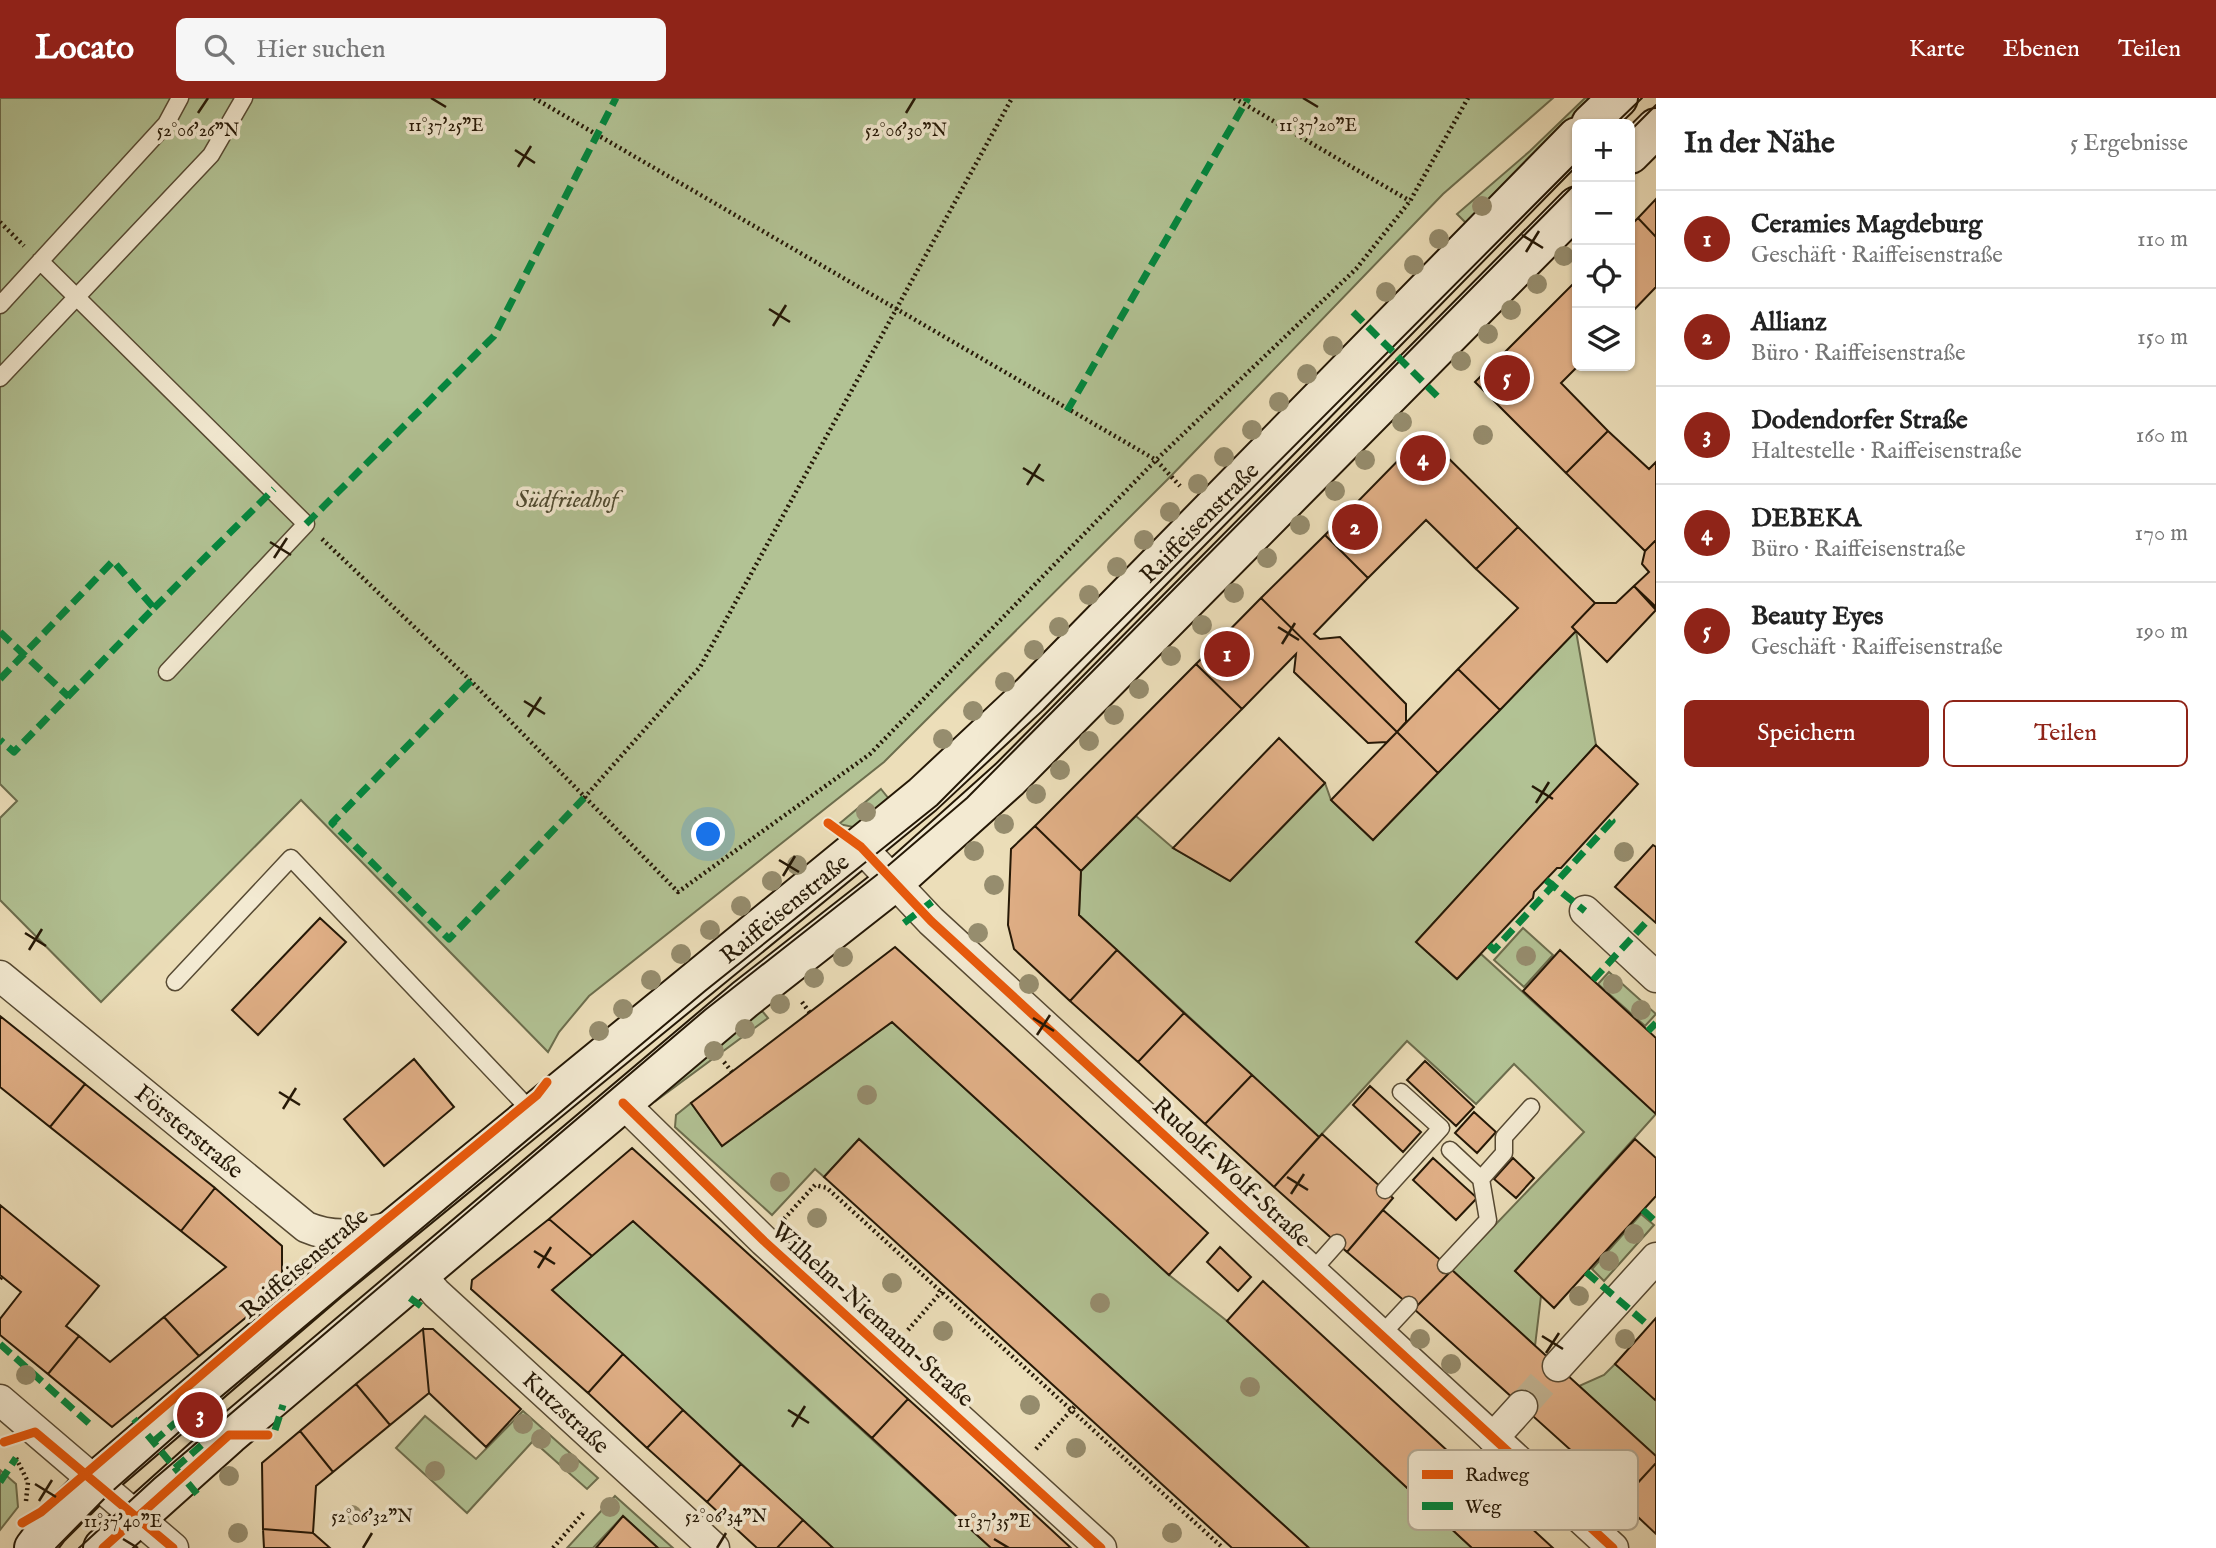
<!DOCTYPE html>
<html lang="de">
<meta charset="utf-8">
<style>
body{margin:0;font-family:"IM FELL English",serif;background:#f6f6f6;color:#222}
.controls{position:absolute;right:21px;top:21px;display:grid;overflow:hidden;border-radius:10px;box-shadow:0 2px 5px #0004}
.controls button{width:63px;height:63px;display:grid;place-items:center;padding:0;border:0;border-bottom:2px solid #e0e0e0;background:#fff;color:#222;font:35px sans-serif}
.you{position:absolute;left:709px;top:737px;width:24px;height:24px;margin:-18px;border:5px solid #fff;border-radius:50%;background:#1a73e8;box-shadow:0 0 0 10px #1a73e833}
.badge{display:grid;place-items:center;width:46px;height:46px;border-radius:50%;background:#8f2418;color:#fff;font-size:23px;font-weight:700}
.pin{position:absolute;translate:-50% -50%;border:4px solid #fff;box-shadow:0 2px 7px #0006}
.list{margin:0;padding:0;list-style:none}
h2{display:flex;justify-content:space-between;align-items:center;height:91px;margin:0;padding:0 28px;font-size:30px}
h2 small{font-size:23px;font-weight:400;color:#767676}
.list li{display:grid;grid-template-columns:46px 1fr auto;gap:21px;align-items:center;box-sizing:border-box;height:98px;padding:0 28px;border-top:2px solid #e0e0e0}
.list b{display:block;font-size:26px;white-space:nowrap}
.list p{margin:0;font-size:23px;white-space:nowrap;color:#767676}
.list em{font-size:23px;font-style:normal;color:#767676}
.actions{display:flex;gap:14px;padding:21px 28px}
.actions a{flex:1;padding:16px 0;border:2px solid #8f2418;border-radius:10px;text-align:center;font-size:24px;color:#8f2418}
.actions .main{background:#8f2418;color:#fff}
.icon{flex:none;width:38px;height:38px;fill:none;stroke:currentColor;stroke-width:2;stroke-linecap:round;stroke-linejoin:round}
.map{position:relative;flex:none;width:1656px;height:1450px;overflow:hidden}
header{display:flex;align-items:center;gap:42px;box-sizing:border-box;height:98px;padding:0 35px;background:#8f2418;color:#fff}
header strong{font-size:33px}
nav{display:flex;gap:38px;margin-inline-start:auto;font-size:24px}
.search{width:490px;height:63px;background:#f6f6f6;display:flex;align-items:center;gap:18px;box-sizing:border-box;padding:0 24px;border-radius:10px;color:#767676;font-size:26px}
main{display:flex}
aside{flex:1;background:#fff}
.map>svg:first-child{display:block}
</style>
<header>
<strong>Locato</strong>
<div class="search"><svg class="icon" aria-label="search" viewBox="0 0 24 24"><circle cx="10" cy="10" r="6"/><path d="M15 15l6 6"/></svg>Hier suchen</div>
<nav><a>Karte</a><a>Ebenen</a><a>Teilen</a></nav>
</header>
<main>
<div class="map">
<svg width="1656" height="1450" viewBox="0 0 1656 1450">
<rect width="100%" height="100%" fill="#ecdeb9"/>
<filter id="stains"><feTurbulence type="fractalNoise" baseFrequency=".00286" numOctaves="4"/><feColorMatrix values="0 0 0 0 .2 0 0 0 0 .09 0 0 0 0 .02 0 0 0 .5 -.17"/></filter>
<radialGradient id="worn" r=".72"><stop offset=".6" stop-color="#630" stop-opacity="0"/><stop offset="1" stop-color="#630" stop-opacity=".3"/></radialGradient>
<path fill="#b2c294" stroke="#6c6d4d" stroke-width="2" d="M0,0H1553L1443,96L1171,378L884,664L589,898L559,934L548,954L301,702L101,904L0,802V720L17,703L0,686Z
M1585,0H1600L1470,129L1457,116L1530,53Z
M1576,533L1596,647L1416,844L1457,881L1481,856L1656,1016L1515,1173L1541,1198L1535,1248L1452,1172L1584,1034L1514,966L1476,1006L1407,943L1319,1039L1079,817L1081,773L1136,718L1173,750L1230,783L1325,685L1331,702L1373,742Z
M881,691L893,706L862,731L839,726Z
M1523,830L1553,857L1524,889L1494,862Z
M1609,874L1656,916L1645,928L1598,886Z
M747,912L763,914L768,920L657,1002L661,991Z
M892,924L1169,1177L1227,1223L1472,1450H1309L859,1041L824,1079L815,1071L772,1117L675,1029L676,1017L691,1005L722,1048Z
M1641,1116L1654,1127L1604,1183L1592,1171Z
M633,1123L991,1450H833L552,1192Z
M1615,1266L1656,1300V1358L1579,1288L1604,1277Z
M523,1313L598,1380L587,1391L533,1343L467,1415L396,1350L425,1318L476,1361Z
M0,1372L16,1386L18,1409L0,1432Z
M615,1398L673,1450H658L623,1418L593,1450H567Z"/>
<path fill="#e0af86" stroke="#251806" stroke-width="2" d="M1656,101V139L1638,120Z
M1638,120L1656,139V189L1630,216V128Z
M1575,184L1578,268L1561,285L1608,333L1566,375L1475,284Z
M1608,333L1649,371L1656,364V442L1645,453L1566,375Z
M1424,336L1518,429L1476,471L1426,422L1368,480L1325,437Z
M1518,429L1595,505L1572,529L1576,533L1500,612L1458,571L1518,510L1476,471Z
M1325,437L1368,480L1314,536L1320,541L1340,539L1406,606V624L1397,634L1261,500Z
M1656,442V509L1634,488L1649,474L1642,466L1645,453Z
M1634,488L1656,512L1607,564L1572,529L1595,505H1616Z
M1261,500L1397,634L1387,644L1368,645L1294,574L1296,556L1242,611L1196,566Z
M1196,566L1242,611L1081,773L1035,728Z
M1458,571L1500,612L1438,675L1397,634Z
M1397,634L1438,675L1373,742L1331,702Z
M1279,640L1325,685L1230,783L1173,750Z
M1596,647L1638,686L1561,770H1557L1534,794L1533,800L1457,881L1416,844Z
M1035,728L1081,773L1079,817L1117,852L1070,903L1014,851L1008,827L1011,751Z
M1653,747L1656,749V825L1615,789Z
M320,820L346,844L258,937L232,912Z
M895,849L1208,1135L1169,1177L892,924L722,1048L691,1005Z
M1117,852L1184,915L1138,964L1070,903Z
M1560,852L1656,940V1016L1523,893Z
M1184,915L1252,977L1205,1026L1138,964Z
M0,918L85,986L50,1029L0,989Z
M414,961L454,1009L384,1068L344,1021Z
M1425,963L1474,1009L1456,1028L1407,982Z
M1252,977L1319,1039L1274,1089L1205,1026Z
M85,986L215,1090L181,1133L50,1029Z
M1370,988L1421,1034L1403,1054L1353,1007Z
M1474,1014L1496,1034L1477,1055L1455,1035Z
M1322,1036L1393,1100L1347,1154L1274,1089Z
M859,1041L1309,1450H1232L975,1216L824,1079Z
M1635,1041L1656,1060V1098L1554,1210L1515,1173Z
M632,1050L908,1301L872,1340L633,1123L592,1158L549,1121Z
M1433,1060L1477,1100L1456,1122L1413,1082Z
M1513,1060L1534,1080L1516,1100L1494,1081Z
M215,1090L282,1148V1190L199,1258L164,1219L226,1169L181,1133Z
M0,1107L99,1188L66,1228L79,1238L48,1276L0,1237V1221L21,1194L0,1177Z
M1383,1112L1452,1172L1414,1211L1347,1154Z
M549,1121L592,1158L552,1192L623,1256L588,1295L471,1191L472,1182Z
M1220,1149L1251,1179L1238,1193L1207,1164Z
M1452,1172L1656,1358V1365L1624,1400L1414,1211Z
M1263,1183L1553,1450H1472L1227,1223Z
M164,1219L199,1258L112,1329L48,1276L79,1238L110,1264Z
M1656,1220V1300L1655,1302L1615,1266Z
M423,1231H433L521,1311L486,1349L429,1295Z
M423,1231L429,1295L390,1327L356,1286Z
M623,1256L683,1312L647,1350L588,1295Z
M356,1286L390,1327L333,1374L300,1333Z
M908,1301L1003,1387L1071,1450H991L872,1340Z
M683,1312L741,1366L707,1404L647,1350Z
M300,1333L333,1374L316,1388L313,1435L263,1431L262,1365Z
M1656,1365V1436L1621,1403Z
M741,1366L803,1422L777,1450H757L707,1404Z
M623,1418L658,1450H596Z
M803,1422L833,1450H777Z
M263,1431L313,1435L330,1450H264Z"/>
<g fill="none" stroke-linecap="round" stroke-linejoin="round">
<path stroke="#c4b695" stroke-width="30" stroke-dasharray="30 15" stroke-linecap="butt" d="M1522,1308L1558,1268"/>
<g stroke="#574a33" stroke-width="19">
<path id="service" d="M40,163L306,426L167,574
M0,207L166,26L180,0
M0,280L211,57L244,0
M175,884L291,760L533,1015
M1450,1052L1481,1081
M1385,1092L1441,1030L1401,994
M1446,1167L1488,1122L1481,1081L1504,1055V1039L1531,1009
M1312,1173L1337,1145
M1381,1237L1409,1207"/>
</g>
<g stroke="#574a33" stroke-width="33">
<g id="minor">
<path d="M861,749L931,823L1613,1450"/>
<path d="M1585,813L1656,879"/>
<path id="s1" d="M0,878L306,1129C336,1142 364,1136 394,1128"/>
<path d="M623,1005L764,1143L1101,1450"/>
<path id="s2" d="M421,1177L436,1195L714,1450"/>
<path d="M1558,1268L1656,1160"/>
<path d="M0,1302L173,1450"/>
<path d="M1493,1340L1522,1308"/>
</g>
</g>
<g stroke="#251806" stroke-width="42">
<g id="secondary">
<path d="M1591,26L1618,0"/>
<path d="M1630,56L1656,30"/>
<path id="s3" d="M34,1450L49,1430L95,1384L328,1184L923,697L1030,597L1577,39"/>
<path d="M103,1450L229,1337L745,901L894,784L1009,681L1577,108"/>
</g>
</g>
<path stroke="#251806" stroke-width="4.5" stroke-dasharray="2 3.5" stroke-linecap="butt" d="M534,0L1156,362L1180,388
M1234,0L1410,103
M0,124L24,148
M322,441L471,583L678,794L870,656L1156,362L1356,171L1410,103L1468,0
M584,700L700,569L1012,0
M802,904L810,915
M724,964L732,974
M784,1121L815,1087L827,1090L1223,1450
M0,1181L2,1178
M908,1232L942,1193
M1036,1351L1076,1307
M16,1360L28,1384L26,1403
M553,1450L584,1414"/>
<use href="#service" stroke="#f3ead2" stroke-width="16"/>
<use href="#minor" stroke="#f3ead2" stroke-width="30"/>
<use href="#secondary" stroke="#f3ead2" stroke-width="38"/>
<path stroke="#251806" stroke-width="2" d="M1615,26L1642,0
M1630,33L1656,7
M56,1450L109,1396L186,1328L705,893L937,707L1577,64
M79,1450L154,1381L705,912L883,772L967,700L1577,84"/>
<path stroke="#00873e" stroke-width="7" stroke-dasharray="14 7" stroke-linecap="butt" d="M1353,214L1440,301
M1067,313L1248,0
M306,426L494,238L616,0
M154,510L274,391
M0,534L69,599
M0,581L113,463L154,510L14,654L0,642
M471,583L332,725L449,841L584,700
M1546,782L1585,813
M904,825L937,800
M1489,847L1494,852L1612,723L1608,720
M1593,882L1650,820
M1648,933L1656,925
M1643,1112L1656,1124
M1586,1174L1649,1228
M410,1200L421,1208
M0,1246L93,1329
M134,1321L197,1396
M275,1332L283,1307
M153,1344L182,1319
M175,1370L204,1345
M0,1384L16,1360"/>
<g stroke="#f3ead2" stroke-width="13">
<path id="cycleway" d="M828,725L861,749L931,823L1613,1450
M623,1005L764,1143L1101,1450
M4,1344L35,1334L173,1450
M22,1425L41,1414L278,1211L537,997L547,984
M103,1450L229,1337H268"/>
</g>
<use href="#cycleway" stroke="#e8590c" stroke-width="9"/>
</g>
<g fill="#968d6e">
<circle cx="1482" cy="108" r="10"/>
<circle cx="1439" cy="141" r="10"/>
<circle cx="1564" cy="158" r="10"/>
<circle cx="1414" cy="167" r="10"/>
<circle cx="1537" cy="186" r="10"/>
<circle cx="1386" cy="194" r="10"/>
<circle cx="1511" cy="212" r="10"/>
<circle cx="1488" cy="236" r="10"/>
<circle cx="1333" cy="248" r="10"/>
<circle cx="1461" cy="263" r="10"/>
<circle cx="1307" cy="276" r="10"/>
<circle cx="1279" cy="304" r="10"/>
<circle cx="1402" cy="324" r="10"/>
<circle cx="1252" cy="332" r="10"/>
<circle cx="1483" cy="337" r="10"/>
<circle cx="1224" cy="359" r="10"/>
<circle cx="1365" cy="362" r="10"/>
<circle cx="1198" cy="386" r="10"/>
<circle cx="1335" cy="393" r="10"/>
<circle cx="1170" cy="414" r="10"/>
<circle cx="1300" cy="427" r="10"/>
<circle cx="1144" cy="442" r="10"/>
<circle cx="1267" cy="460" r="10"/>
<circle cx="1117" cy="469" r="10"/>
<circle cx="1234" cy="495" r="10"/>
<circle cx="1089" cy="497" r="10"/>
<circle cx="1202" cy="527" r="10"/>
<circle cx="1059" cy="529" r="10"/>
<circle cx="1034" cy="552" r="10"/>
<circle cx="1171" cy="558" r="10"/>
<circle cx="1005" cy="584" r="10"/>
<circle cx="1139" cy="591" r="10"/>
<circle cx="973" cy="613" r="10"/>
<circle cx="1114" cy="617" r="10"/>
<circle cx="943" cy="641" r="10"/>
<circle cx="1089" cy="643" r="10"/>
<circle cx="1060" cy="672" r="10"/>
<circle cx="1036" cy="696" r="10"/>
<circle cx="866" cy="714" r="10"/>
<circle cx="1004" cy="726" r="10"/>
<circle cx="974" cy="753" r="10"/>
<circle cx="1624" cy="754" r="10"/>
<circle cx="797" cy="767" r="10"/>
<circle cx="772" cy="783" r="10"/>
<circle cx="994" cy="787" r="10"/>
<circle cx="741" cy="808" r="10"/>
<circle cx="710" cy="832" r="10"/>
<circle cx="978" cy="835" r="10"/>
<circle cx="681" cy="856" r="10"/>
<circle cx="1526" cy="858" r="10"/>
<circle cx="843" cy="859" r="10"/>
<circle cx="814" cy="880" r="10"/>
<circle cx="651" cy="882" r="10"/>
<circle cx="1029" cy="886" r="10"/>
<circle cx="1613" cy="886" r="10"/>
<circle cx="780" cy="906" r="10"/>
<circle cx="623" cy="911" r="10"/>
<circle cx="1641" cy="912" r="10"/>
<circle cx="745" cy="931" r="10"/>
<circle cx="599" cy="933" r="10"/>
<circle cx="714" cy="953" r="10"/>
<circle cx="867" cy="997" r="10"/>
<circle cx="780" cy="1084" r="10"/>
<circle cx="817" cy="1120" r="10"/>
<circle cx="1634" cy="1136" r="10"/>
<circle cx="1609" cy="1163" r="10"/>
<circle cx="892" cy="1185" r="10"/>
<circle cx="1579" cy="1198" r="10"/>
<circle cx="1100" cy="1205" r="10"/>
<circle cx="943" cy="1233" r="10"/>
<circle cx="1420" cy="1241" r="10"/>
<circle cx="1625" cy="1241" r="10"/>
<circle cx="1451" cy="1266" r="10"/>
<circle cx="26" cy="1277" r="10"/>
<circle cx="1250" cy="1289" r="10"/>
<circle cx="1030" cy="1307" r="10"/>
<circle cx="523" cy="1326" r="10"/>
<circle cx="541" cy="1341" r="10"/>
<circle cx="1076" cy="1350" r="10"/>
<circle cx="569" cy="1365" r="10"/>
<circle cx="435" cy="1373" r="10"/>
<circle cx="229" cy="1378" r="10"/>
<circle cx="610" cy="1409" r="10"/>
<circle cx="352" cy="1417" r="10"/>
<circle cx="238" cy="1435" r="10"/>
<circle cx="1172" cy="1435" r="10"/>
</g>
<path fill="none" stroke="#251806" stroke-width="2.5" d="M431,0L446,9M1303,0L1318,9M198,15L208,0M906,15L915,0M515,52L535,65M518,69L531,48M1522,137L1543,150M1526,154L1539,133M769,211L790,224M773,228L786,207M1023,370L1044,383M1027,387L1040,366M270,444L291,457M274,460L287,440M1278,529L1299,542M1282,546L1295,525M524,603L545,616M528,619L541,599M1532,688L1553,701M1536,705L1549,684M779,762L799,774M783,778L795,758M25,835L46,848M29,852L42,831M1033,920L1054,933M1037,937L1050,917M279,994L300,1007M283,1011L296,990M1287,1079L1308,1092M1291,1096L1304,1076M534,1153L555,1166M538,1170L551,1149M1542,1238L1563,1251M1546,1255L1559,1235M788,1312L809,1325M792,1329L805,1308M35,1386L56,1399M39,1403L52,1382M123,1441L138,1450M994,1441L1009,1450M363,1450L372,1435M717,1450L726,1435"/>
<g text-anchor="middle" stroke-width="7" stroke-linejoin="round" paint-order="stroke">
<g font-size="24" font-style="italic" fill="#4f4b31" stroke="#f3ead2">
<text x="567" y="409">Südfriedhof</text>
</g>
<g font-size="24" fill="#251806" stroke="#f3ead2">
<text dy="8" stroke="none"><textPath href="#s3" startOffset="1554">Raiffeisenstraße</textPath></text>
<text dy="8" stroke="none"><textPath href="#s3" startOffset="987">Raiffeisenstraße</textPath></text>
<text dy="8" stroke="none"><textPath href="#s1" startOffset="245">Försterstraße</textPath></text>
<text transform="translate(1232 1074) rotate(43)" y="8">Rudolf-Wolf-Straße</text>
<text transform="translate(304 1165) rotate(-40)" y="8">Raiffeisenstraße</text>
<text transform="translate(873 1216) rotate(42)" y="8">Wilhelm-Niemann-Straße</text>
<text dy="8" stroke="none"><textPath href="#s2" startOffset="200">Kutzstraße</textPath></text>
</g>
</g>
<rect x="1408" y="1352" width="230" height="80" rx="10" fill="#f3ead2" stroke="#b5ab95" stroke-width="2"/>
<rect x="1422" y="1372" width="31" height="9" fill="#e8590c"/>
<rect x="1422" y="1404" width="31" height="8" fill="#00873e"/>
<g font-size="19" fill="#251806">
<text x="1465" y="1383">Radweg</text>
<text x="1465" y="1415">Weg</text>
</g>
<g font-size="18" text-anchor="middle" fill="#251806" stroke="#f3ead2" stroke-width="7" stroke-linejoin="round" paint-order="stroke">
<text x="446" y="33">11°37'25"E</text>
<text x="1318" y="33">11°37'20"E</text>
<text x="198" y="38">52°06'26"N</text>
<text x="906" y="38">52°06'30"N</text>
<text x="372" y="1424">52°06'32"N</text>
<text x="726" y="1424">52°06'34"N</text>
<text x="123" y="1429">11°37'40"E</text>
<text x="994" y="1429">11°37'35"E</text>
</g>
<rect width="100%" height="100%" filter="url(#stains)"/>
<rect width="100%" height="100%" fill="url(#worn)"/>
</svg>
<div class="controls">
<button>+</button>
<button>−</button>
<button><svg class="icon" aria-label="locate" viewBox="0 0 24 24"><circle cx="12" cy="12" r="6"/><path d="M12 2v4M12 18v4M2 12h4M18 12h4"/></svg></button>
<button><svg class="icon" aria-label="layers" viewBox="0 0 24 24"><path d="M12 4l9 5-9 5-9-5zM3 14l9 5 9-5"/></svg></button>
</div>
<div class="you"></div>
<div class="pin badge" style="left:1227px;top:556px">1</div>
<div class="pin badge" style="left:1355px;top:429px">2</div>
<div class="pin badge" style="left:200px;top:1317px">3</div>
<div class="pin badge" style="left:1423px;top:360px">4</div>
<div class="pin badge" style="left:1507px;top:280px">5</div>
</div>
<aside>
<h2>In der Nähe<small>5 Ergebnisse</small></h2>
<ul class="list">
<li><span class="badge">1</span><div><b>Ceramies Magdeburg</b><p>Geschäft · Raiffeisenstraße</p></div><em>110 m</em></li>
<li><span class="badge">2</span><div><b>Allianz</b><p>Büro · Raiffeisenstraße</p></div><em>150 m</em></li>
<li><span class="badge">3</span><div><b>Dodendorfer Straße</b><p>Haltestelle · Raiffeisenstraße</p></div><em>160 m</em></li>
<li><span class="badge">4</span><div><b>DEBEKA</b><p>Büro · Raiffeisenstraße</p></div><em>170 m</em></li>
<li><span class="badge">5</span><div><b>Beauty Eyes</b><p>Geschäft · Raiffeisenstraße</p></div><em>190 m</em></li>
</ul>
<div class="actions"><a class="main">Speichern</a><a>Teilen</a></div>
</aside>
</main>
